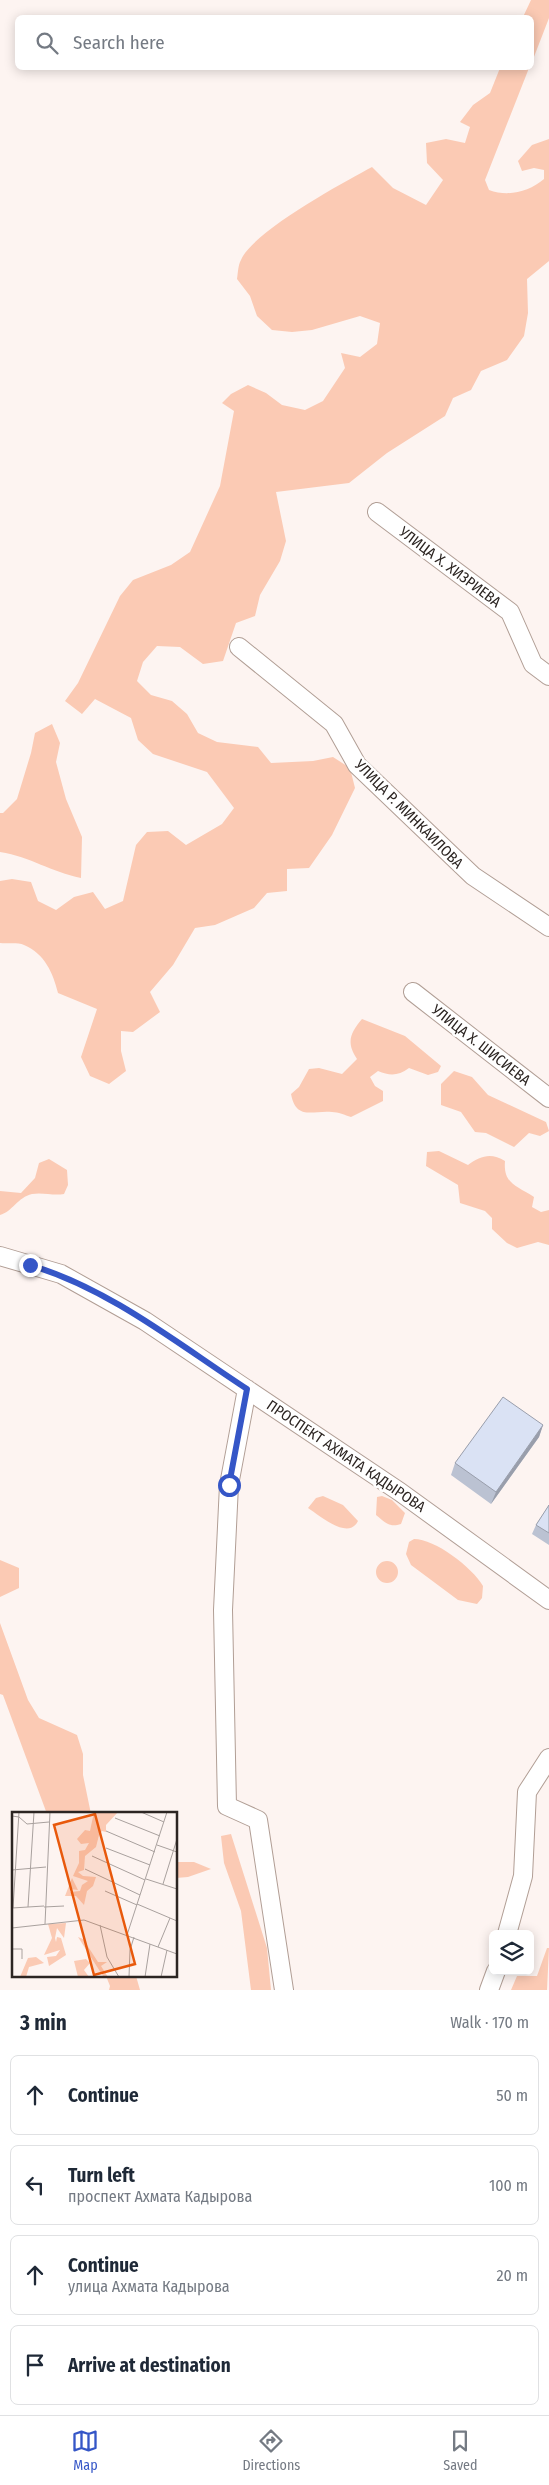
<!DOCTYPE html>
<meta charset="utf-8">
<style>
body{margin:0;font-family:"Fira Sans Condensed",sans-serif;background:#f2f2f3;color:#1f2937}
.controls{position:absolute;right:15px;bottom:15px;display:grid;overflow:hidden;border-radius:8px;box-shadow:0 2px 12px #0003}
.controls button{width:45px;height:45px;display:grid;place-items:center;padding:0;border:0;border-bottom:1px solid #e0e1e3;background:#fff;color:#1f2937;font:25px sans-serif}
.stop{position:absolute;width:15px;height:15px;margin:-11px;border:4px solid #3556c7;border-radius:50%;background:#fff}
.stop.end{background:#3556c7;border-color:#fff;box-shadow:0 1px 5px #0008}
.list{margin:0;padding:0;list-style:none}
h2{display:flex;justify-content:space-between;align-items:center;height:65px;margin:0;padding:0 20px;font-size:21px}
h2 small{font-size:16px;font-weight:400;color:#747a83}
.list li{display:grid;grid-template-columns:32px 1fr auto;gap:15px;align-items:center;box-sizing:border-box;height:80px;margin:0 10px 10px;padding:0 10px;border:1px solid #e0e1e3;border-radius:8px}
.list b{display:block;font-size:19px;white-space:nowrap}
.list p{margin:0;font-size:16px;white-space:nowrap;color:#747a83}
.list em{font-size:16px;font-style:normal;color:#747a83}
.icon{flex:none;width:28px;height:28px;fill:none;stroke:currentColor;stroke-width:2;stroke-linecap:round;stroke-linejoin:round}
.map{position:relative;flex:none;width:549px;height:1990px;overflow:hidden}
.search{position:absolute;background:#fff;box-shadow:0 2px 12px #0003;left:15px;right:15px;top:15px;height:55px;display:flex;align-items:center;gap:12px;box-sizing:border-box;padding:0 18px;border-radius:8px;color:#747a83;font-size:19px}
.sheet{height:425px;background:#fff}
nav{display:flex;justify-content:space-around;align-items:center;box-sizing:border-box;height:70px;border-top:1px solid #e0e1e3;background:#fff;font-size:14px;color:#747a83}
nav a{display:grid;justify-items:center;gap:2px}
nav .on{color:#3556c7}
.map>svg:first-child{display:block}
</style>
<div class="map">
<svg width="549" height="1990" viewBox="0 0 549 1990">
<rect width="100%" height="100%" fill="#fdf4f1"/>
<path fill="#fbcab4" d="M531,0H549V18L532,62V18L523,17Z
M500,68H529L485,180L489,190C508,197 529,192 544,179V170L534,168L522,171L518,161L532,145L549,139V261L527,279L528,313L524,336L507,360L481,371L471,390L453,398L445,416L387,453L349,483L276,492L286,541L280,561L260,595L255,616L236,623L223,661L203,664L180,647L157,646L143,662L137,681L151,695L172,701L187,714L198,733L217,742L258,747L271,763L313,761L333,757L350,768L355,788L332,835L309,868L287,869V891L267,893L254,908L215,925L195,928L173,965L150,992L160,1012L133,1032L121,1031V1051L126,1071L109,1084L90,1076L81,1057L97,1009L58,993C53,973 45,954 24,945C18,942 7,944 0,943V881L12,879L31,882L38,901L56,910L74,897L93,892L105,909L123,901L136,845L147,832L168,831L186,845L222,824L234,808L207,772L153,754L138,740L131,718L95,699L82,714L65,701L78,683L120,596L133,580L171,565L190,552L220,486L234,411L222,403L231,394L248,385L266,393L282,405L305,410L323,401L345,368L341,353L360,357L377,344L380,323L360,316L312,330L292,332L272,330L257,316L250,296L237,279C238,273 238,265 241,260C252,232 344,182 372,167L393,188L426,205L443,180L427,163L426,143L446,139L465,143L470,127L460,122L473,105L490,93Z
M52,724L60,743L56,762L66,799L82,837L81,878C51,872 31,857 0,852V813H3L17,799L31,753L35,733Z
M362,1019L405,1036L441,1066L438,1072L428,1075L409,1068C398,1076 390,1076 378,1071L370,1077L375,1086L383,1091V1101L351,1117C345,1115 338,1112 332,1112C313,1110 296,1121 291,1094L299,1087L309,1069L319,1068L342,1074L357,1059C346,1043 350,1033 362,1019Z
M454,1071L472,1077L488,1095L546,1122L549,1131L540,1136L529,1133L514,1147L486,1133L475,1132L461,1112L441,1105V1084Z
M439,1151L468,1165C480,1156 491,1152 505,1161C503,1184 517,1186 534,1197L532,1207L541,1212L549,1210V1245L538,1242L517,1248L507,1243L492,1229V1218L485,1211L460,1203L458,1185L426,1166L427,1152Z
M49,1159L67,1170L68,1185L64,1194C53,1196 43,1192 32,1194C18,1197 12,1212 0,1215V1191L21,1193L35,1178L39,1163Z
M323,1496L343,1505L358,1521C348,1541 319,1515 308,1508L316,1498Z
M382,1496L392,1500L405,1513L401,1524C389,1528 385,1522 376,1515L377,1497Z
M414,1539C435,1539 472,1567 483,1586L482,1598L477,1604L458,1600L411,1565L406,1554L409,1542Z
M0,1560L19,1568V1588L0,1597Z
M376 1572a11 11 0 1 1 22 0a11 11 0 1 1-22 0Z
M0,1623L28,1700L39,1718L77,1735L83,1754V1775L91,1814H47L3,1695L0,1694Z
M231,1834L267,1948L271,1990H251L241,1911L224,1863L221,1836Z
M176,1862H194L211,1869L188,1877L176,1878Z
M547,1948H549L547,1990H511L517,1976H537Z
M106,1976H136L140,1990H109L110,1986Z"/>
<g fill="none" stroke-linecap="round" stroke-linejoin="round">
<g stroke="#b19e95" stroke-width="20">
<path id="minor" d="M377,512L510,612L533,664L549,676
M239,647L334,724L357,765L473,876L549,927
M413,992L549,1098
M0,1256L61,1274L145,1321L400,1492L549,1600
M247,1389L229,1485L223,1610L227,1806L258,1820L284,1990
M507,1934L523,1876L527,1792L549,1758
M489,1990L496,1971"/>
</g>
<use href="#minor" stroke="#fff" stroke-width="18"/>
</g>
<path fill="#bbc2d2" d="M543,1425L539,1437L491,1504L451,1475L455,1463Z
M549,1505V1545L532,1534L536,1525Z"/>
<path fill="#999eab" d="M543,1425L539,1437L491,1504L496,1492Z"/>
<path fill="#dae2f4" stroke="#999eab" d="M503,1397L543,1425L496,1492L455,1463Z
M549,1505V1533L536,1525Z"/>
<g fill="none" stroke-linecap="round" stroke-linejoin="round">
<path stroke="#3556c7" stroke-width="6" d="M30,1265C110,1289 178,1344 247,1389L229,1485"/>
</g>
<g text-anchor="middle" stroke-width="5" stroke-linejoin="round" paint-order="stroke">
<g font-size="15" fill="#2c2522" stroke="#fff">
<text transform="translate(450 567) rotate(37)" y="5">УЛИЦА Х. ХИЗРИЕВА</text>
<text transform="translate(409 814) rotate(45)" y="5">УЛИЦА Р. МИНКАИЛОВА</text>
<text transform="translate(481 1045) rotate(38)" y="5">УЛИЦА Х. ШИСИЕВА</text>
<text transform="translate(346 1456) rotate(34)" y="5">ПРОСПЕКТ АХМАТА КАДЫРОВА</text>
</g>
</g>
<g transform="translate(12 1812)">
<rect width="165" height="165" fill="#fdf4f1"/>
<path d="M82,0H106L94,13V20L90,19L87,23L84,35L73,44L72,58L66,60L71,64L84,65L81,74L75,79L72,93L64,84H53L60,66L66,78L58,77V80L68,79L70,73L76,69L61,64L67,51V39L73,38L77,31L69,32L65,27L73,18L78,19ZM54,111L52,126L45,116L43,126L44,130L45,125L49,126L54,143L37,154L35,145L44,144L48,138L32,143L40,126L36,112ZM66,125L71,127L86,150H95L89,154L96,165L91,164ZM24,145L32,151L17,155L14,165H8L16,146ZM74,147L78,151L72,158L77,165H66L62,149Z" fill="#fbcab4"/>
<path fill="none" stroke="#a9a19e" stroke-width="1" d="M129,0L152,10M0,4L7,5L15,12L37,10M103,6L148,24M94,19L143,40M145,33L165,40M94,36L138,53M80,44L133,68M73,57L128,83M0,58L34,55M134,67L165,77M151,72L165,27M93,79L125,93M125,92L165,109M16,95L22,0M32,95L52,94M0,96L32,94M1,96L7,0M33,112L38,0M88,113L95,145L107,165M0,116L72,108L165,142M115,123L155,0M146,135L158,106M0,137H10V147M117,165L118,138L122,125M133,165L138,132M149,165L155,138"/>
<path fill="#e8590c" fill-opacity="0.15" stroke="#e8590c" stroke-width="2.5" d="M83,2L123,152L82,163L42,13Z"/>
<rect width="165" height="165" fill="none" stroke="#2c2522" stroke-width="2.5"/>
</g>
</svg>
<div class="controls">
<button><svg class="icon" aria-label="layers" viewBox="0 0 24 24"><path d="M12 4l9 5-9 5-9-5zM3 14l9 5 9-5"/></svg></button>
</div>
<div class="stop" style="left:229px;top:1485px"></div>
<div class="stop end" style="left:30px;top:1265px"></div>
<div class="search"><svg class="icon" aria-label="search" viewBox="0 0 24 24"><circle cx="10" cy="10" r="6"/><path d="M15 15l6 6"/></svg>Search here</div>
</div>
<section class="sheet">
<h2>3 min<small>Walk · 170 m</small></h2>
<ul class="list">
<li><svg class="icon" aria-label="ahead" viewBox="0 0 24 24"><path d="M12 20V5M6 11l6-6 6 6"/></svg><div><b>Continue</b></div><em>50 m</em></li>
<li><svg class="icon" aria-label="left" viewBox="0 0 24 24"><path d="M17 20v-9H6M10 6l-5 5 5 5"/></svg><div><b>Turn left</b><p>проспект Ахмата Кадырова</p></div><em>100 m</em></li>
<li><svg class="icon" aria-label="ahead" viewBox="0 0 24 24"><path d="M12 20V5M6 11l6-6 6 6"/></svg><div><b>Continue</b><p>улица Ахмата Кадырова</p></div><em>20 m</em></li>
<li><svg class="icon" aria-label="arrive" viewBox="0 0 24 24"><path d="M6 21V4h12l-3 4 3 4H6"/></svg><div><b>Arrive at destination</b></div></li>
</ul>
</section>
<nav>
<a class="on"><svg class="icon" aria-label="map" viewBox="0 0 24 24"><path d="M3 6l6-2 6 2 6-2v14l-6 2-6-2-6 2zM9 4v14M15 6v14"/></svg>Map</a>
<a><svg class="icon" aria-label="directions" viewBox="0 0 24 24"><path d="M12 3l9 9-9 9-9-9zM9 14v-3h6M13 9l2 2-2 2"/></svg>Directions</a>
<a><svg class="icon" aria-label="saved" viewBox="0 0 24 24"><path d="M7 4h10v16l-5-4-5 4z"/></svg>Saved</a>
</nav>
